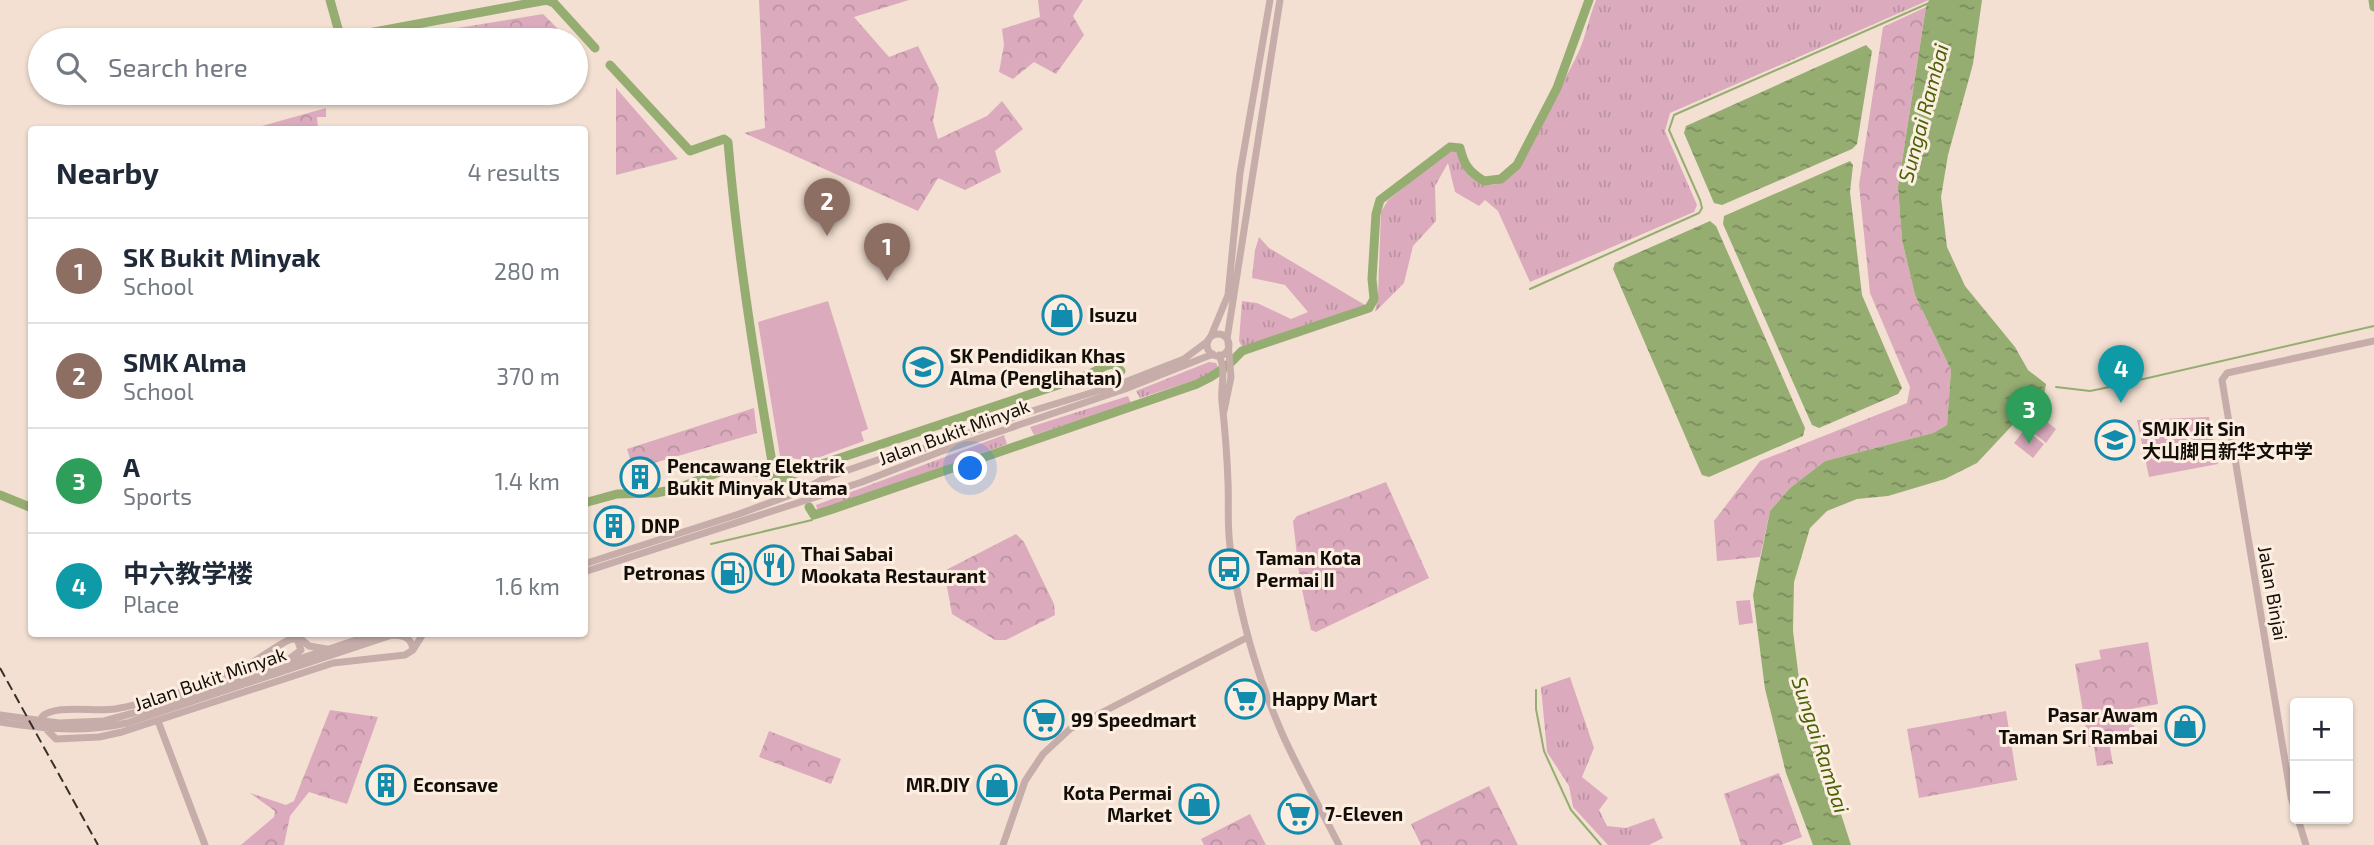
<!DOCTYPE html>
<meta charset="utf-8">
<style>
body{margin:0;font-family:"Exo 2","Noto Sans SC",sans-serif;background:#f6f6f7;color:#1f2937}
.controls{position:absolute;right:21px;bottom:21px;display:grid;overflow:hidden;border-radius:7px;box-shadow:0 2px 5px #0004}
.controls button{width:63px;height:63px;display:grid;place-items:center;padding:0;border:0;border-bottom:2px solid #e0e1e3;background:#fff;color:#1f2937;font:35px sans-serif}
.you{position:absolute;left:971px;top:469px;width:24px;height:24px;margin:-18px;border:5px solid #fff;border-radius:50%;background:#1a73e8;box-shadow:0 0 0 10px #1a73e833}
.badge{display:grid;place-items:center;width:46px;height:46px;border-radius:50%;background:#128bad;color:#fff;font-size:23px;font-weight:700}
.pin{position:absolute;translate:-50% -58px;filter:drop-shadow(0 2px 4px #0008)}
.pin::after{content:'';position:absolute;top:37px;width:24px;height:21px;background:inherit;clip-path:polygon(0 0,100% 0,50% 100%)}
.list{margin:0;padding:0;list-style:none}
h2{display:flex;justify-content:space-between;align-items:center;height:91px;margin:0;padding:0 28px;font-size:30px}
h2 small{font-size:23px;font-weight:400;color:#747a83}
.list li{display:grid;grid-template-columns:46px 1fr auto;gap:21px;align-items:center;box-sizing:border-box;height:105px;padding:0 28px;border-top:2px solid #e0e1e3}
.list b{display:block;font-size:26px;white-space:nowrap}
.list p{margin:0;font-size:23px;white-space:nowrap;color:#747a83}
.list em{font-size:23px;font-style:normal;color:#747a83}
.icon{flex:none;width:38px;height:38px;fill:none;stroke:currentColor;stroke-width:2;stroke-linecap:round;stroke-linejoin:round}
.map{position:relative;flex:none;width:2374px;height:845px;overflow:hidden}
.search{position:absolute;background:#fff;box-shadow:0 2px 5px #0004;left:28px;top:28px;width:560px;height:77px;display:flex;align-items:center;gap:18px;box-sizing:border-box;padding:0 24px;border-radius:38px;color:#747a83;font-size:26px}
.panel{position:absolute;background:#fff;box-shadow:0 2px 5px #0004;left:28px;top:126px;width:560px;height:511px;border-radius:7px}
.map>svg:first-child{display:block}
</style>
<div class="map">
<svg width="2374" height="845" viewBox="0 0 2374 845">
<defs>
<pattern id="grass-tufts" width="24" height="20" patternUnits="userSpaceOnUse" patternTransform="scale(1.75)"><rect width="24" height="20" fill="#dbabbd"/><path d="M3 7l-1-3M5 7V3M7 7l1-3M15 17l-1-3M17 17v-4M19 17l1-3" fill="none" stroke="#bb92a1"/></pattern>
<pattern id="forest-crowns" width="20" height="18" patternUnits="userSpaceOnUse" patternTransform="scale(1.75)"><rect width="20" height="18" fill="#dbabbd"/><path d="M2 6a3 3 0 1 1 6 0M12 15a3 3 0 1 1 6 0" fill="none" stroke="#bb92a1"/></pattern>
<pattern id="water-ripples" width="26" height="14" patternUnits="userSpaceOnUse" patternTransform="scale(1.75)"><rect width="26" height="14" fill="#96ad72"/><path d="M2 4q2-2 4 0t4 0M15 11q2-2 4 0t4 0" fill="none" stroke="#798b5c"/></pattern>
</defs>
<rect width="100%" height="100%" fill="#f3e0d2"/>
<path fill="url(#grass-tufts)" d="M1596,0H1929L1670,113L1665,131L1697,205L1694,212L1530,282L1498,211L1485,200L1479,206L1455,192L1448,163L1435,186L1436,221L1413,246L1404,283L1375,312L1378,295L1381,212L1388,200L1449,151L1458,152C1462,165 1465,176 1478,182C1513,198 1528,145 1540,123C1553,98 1567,77 1579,51C1586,35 1589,17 1596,0Z
M1259,237L1269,248L1365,305L1242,347L1239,341L1242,301L1257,303L1291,319L1308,312L1285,285L1252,278L1255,250Z
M1209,362L1216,363L1218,367L1211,375L1140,398L1136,391Z
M1128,396L1131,403L1034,435L1030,427Z
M1004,435L1007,444L818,511L816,505Z
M1570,677L1594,748L1582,777L1608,798L1599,810L1607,826L1626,828L1654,818L1663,838L1649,845H1608L1573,807L1569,786L1547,752L1541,687Z"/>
<path fill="url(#forest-crowns)" d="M759,0H909L854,17L889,57L918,46L939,88L933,121L938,139L987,116L1002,101L1023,129L995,151L1001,172L965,190L938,178L918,211L744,133L765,128Z
M1038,0H1083L1073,16L1084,35L1056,74L1034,62L1013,79L999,72L1004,45L1002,29L1040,17Z
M1926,7L1898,187L1902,240L1915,295L1951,370L1947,425L1933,433L1825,461L1790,488L1770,511L1760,557L1717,561L1714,521L1760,461L1907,403L1910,387L1870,293L1859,185L1883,27Z
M543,14L569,40H384Z
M616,88L678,159L616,175Z
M326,108V117H317L318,129H251Z
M754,408L757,433L633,469L627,449Z
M1386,482L1429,578L1316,632L1311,630L1300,581L1293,521L1297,516Z
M1016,534L1024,542L1054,604L1055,615L1006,640H995L952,614L944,571Z
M2148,642L2158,704L2131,709L2135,730L2129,731V733L2108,737L2113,764L2097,766L2094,747H2089L2075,664L2101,659L2099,650Z
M330,710L378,717L347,804L309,792L290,816L284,845H241L274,817L275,811L250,793L286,805L294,801Z
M2006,711L2017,780L1919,798L1907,729Z
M769,731L841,759L831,784L759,757Z
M1779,773L1802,837L1781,845H1741L1724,794Z
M1489,786L1518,845H1421L1411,824Z
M1250,814L1266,845H1204L1201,839Z"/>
<path fill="#dbabbd" d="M828,301L868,429L861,432L864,441L809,461L780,456L758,322Z
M2037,414L2056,429L2046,443L2026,427Z
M2209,417L2218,464L2149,477L2137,420Z
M2025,429L2044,444L2033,458L2014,443Z
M1750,600L1753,623L1739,625L1736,601Z
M1966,724L1968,735L1947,739L1945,728Z"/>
<path fill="url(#water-ripples)" d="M1929,0H1982L1973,64L1948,155L1941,197L1947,247L1965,286L2015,347L2028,370L2046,384L2044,395L2034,402L1977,463L1945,479L1888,496L1857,499L1827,511L1810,528L1794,582L1793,631L1800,687L1851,845H1813L1786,773L1765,689L1753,595L1770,511L1790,488L1825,461L1933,433L1947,425L1951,370L1915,295L1902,240L1898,187L1926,7Z
M1866,45L1872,51L1857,144L1852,149L1722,205L1714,203L1684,133L1686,126Z
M1850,161L1853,165L1850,192L1862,295L1902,388L1898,394L1819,428L1812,425L1723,224L1724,216Z
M1710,221L1716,226L1805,428L1803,436L1709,477L1702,475L1613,269L1615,263Z"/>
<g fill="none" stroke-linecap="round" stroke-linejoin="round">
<path stroke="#96ad72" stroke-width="2" d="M1530,289L1699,213L1702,208L1700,200L1669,130L1674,115L1929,3
M2056,387L2090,391L2100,389L2374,326
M711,544L812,520L814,515
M1536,690V709L1544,751L1571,810L1601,845"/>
<path stroke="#96ad72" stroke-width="9" d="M330,0L339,32L347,37L547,0L554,3L595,48
M2373,0L2374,7
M610,65L690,151L724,139L728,142C737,250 754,356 772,462L801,471L1088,375L1105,366L1113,364L1121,371
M0,495L32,508
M584,503L617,494L656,493L676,489L727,469H744L801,483
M809,507L814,515L830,510L1197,384C1215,376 1229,366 1242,351L1369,308L1374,299L1372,279L1376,214L1380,200L1450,147L1460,148C1464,165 1469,172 1484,181L1501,179L1517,165L1557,88L1589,0"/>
<path stroke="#c6adaa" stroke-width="7" d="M1207 345a11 11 0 1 1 22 0a11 11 0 1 1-22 0Z
M1211,336L1228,295L1240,173L1270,0
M1227,339L1280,0
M1219,355C1227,372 1220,386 1222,402C1225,429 1227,455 1228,482C1229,503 1227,525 1230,546C1238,609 1256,673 1281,731C1298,770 1320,807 1339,845
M1224,411L1231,377L1228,342
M811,489L825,486V490L817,494
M584,564L739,514L799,492L825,478L886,457L926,448L1022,414L1120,384L1184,359L1208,341
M584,572L862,482L942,451L1125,389L1213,354
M391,635C403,635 411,637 413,649
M327,649L309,646L302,640L291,639C273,647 258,661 240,669C203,686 154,702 115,709C95,712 53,704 42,717L43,726L56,739L99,737L122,732L333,663L405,655L413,650L423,634
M289,659L301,650L297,639
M0,715L59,723L104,721L152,708L374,634
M158,721L205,845
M0,722C44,729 83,733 127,723L395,634
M2295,811L2291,797L2222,380L2227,373L2374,341
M2298,819L2306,845
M1003,845L1025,781L1043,754L1070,729L1248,637"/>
<path stroke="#372f29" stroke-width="2" stroke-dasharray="10 5" stroke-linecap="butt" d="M0,668L98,845"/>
</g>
<defs>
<g id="shop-ring" transform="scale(2.0125)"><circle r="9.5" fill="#fdeee2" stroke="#128bad" stroke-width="1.5"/><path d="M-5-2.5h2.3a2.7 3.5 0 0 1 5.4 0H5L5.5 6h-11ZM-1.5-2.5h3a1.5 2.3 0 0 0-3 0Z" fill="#128bad"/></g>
<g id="school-ring" transform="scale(2.0125)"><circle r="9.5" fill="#fdeee2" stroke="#128bad" stroke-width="1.5"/><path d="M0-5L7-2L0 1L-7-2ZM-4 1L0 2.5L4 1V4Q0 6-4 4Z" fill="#128bad"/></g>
<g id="building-ring" transform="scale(2.0125)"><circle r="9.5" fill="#fdeee2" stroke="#128bad" stroke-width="1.5"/><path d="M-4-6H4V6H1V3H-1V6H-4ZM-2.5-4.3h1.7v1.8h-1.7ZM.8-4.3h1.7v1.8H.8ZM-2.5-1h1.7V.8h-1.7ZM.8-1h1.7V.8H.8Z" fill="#128bad"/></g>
<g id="restaurant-ring" transform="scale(2.0125)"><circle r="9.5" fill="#fdeee2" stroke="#128bad" stroke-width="1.5"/><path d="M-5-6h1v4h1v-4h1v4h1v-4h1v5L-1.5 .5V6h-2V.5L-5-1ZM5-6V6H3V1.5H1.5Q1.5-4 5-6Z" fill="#128bad"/></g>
<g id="bus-ring" transform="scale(2.0125)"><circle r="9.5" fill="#fdeee2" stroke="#128bad" stroke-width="1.5"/><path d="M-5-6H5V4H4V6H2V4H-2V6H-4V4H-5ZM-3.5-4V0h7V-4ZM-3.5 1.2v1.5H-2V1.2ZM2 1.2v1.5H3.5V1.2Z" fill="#128bad"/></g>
<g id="fuel-ring" transform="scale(2.0125)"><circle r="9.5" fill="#fdeee2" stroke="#128bad" stroke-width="1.5"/><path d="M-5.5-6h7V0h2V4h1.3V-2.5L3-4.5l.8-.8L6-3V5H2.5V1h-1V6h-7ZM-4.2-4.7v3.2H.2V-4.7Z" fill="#128bad"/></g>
<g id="supermarket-ring" transform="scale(2.0125)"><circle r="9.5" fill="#fdeee2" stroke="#128bad" stroke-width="1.5"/><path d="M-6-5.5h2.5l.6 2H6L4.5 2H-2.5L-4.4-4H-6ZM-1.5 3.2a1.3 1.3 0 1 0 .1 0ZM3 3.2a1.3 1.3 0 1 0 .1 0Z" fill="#128bad"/></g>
</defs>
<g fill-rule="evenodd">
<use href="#shop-ring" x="1062" y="315"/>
<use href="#school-ring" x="923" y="367"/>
<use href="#school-ring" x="2115" y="440"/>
<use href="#building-ring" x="640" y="477"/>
<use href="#building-ring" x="614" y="526"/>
<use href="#restaurant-ring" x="774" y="565"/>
<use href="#bus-ring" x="1229" y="569"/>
<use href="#fuel-ring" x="732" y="573"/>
<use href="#supermarket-ring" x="1245" y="699"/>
<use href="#supermarket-ring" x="1044" y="720"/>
<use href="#shop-ring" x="2185" y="726"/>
<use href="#building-ring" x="386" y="785"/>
<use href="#shop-ring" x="997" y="785"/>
<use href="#shop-ring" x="1199" y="804"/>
<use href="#supermarket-ring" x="1298" y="814"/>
</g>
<g text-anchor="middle" stroke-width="6" stroke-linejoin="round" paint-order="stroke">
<g font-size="19" font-weight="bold" fill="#140e09" stroke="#fdeee2" text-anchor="start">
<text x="1089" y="322">Isuzu</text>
<text x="950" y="363">SK Pendidikan Khas<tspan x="950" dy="22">Alma (Penglihatan)</tspan></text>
<text x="2142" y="436">SMJK Jit Sin<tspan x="2142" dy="22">大山脚日新华文中学</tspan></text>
<text x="667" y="473">Pencawang Elektrik<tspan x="667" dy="22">Bukit Minyak Utama</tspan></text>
<text x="641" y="533">DNP</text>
<text x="801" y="561">Thai Sabai<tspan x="801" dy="22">Mookata Restaurant</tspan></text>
<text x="1256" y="565">Taman Kota<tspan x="1256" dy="22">Permai II</tspan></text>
<text x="705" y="580" text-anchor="end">Petronas</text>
<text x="1272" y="706">Happy Mart</text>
<text x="2158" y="722" text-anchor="end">Pasar Awam<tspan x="2158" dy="22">Taman Sri Rambai</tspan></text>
<text x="1071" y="727">99 Speedmart</text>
<text x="413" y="792">Econsave</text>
<text x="970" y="792" text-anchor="end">MR.DIY</text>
<text x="1172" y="800" text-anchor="end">Kota Permai<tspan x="1172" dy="22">Market</tspan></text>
<text x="1325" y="821">7-Eleven</text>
</g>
<g font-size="19" fill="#140e09" stroke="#fdeee2">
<text transform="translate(954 432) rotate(-20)" y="7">Jalan Bukit Minyak</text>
<text transform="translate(2273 593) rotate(80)" y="7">Jalan Binjai</text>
<text transform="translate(210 679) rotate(-19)" y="7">Jalan Bukit Minyak</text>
</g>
<g font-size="21" font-style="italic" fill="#486206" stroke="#fdeee2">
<text transform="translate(1924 113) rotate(-75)" y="7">Sungai Rambai</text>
<text transform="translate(1820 745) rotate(72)" y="7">Sungai Rambai</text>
</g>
</g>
</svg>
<div class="controls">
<button>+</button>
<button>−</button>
</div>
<div class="you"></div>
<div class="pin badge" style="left:887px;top:281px;background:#8d6e63">1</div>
<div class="pin badge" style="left:827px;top:236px;background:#8d6e63">2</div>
<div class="pin badge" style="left:2029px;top:444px;background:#2e9e5b">3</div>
<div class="pin badge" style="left:2121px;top:403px;background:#0f9aa8">4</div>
<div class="search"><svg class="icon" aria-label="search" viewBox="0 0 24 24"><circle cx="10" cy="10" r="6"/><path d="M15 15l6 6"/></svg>Search here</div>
<section class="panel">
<h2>Nearby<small>4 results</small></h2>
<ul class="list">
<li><span class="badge" style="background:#8d6e63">1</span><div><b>SK Bukit Minyak</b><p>School</p></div><em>280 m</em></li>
<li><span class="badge" style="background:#8d6e63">2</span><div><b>SMK Alma</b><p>School</p></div><em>370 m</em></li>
<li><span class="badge" style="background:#2e9e5b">3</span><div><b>A</b><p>Sports</p></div><em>1.4 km</em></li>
<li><span class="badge" style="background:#0f9aa8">4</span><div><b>中六教学楼</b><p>Place</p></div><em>1.6 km</em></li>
</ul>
</section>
</div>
